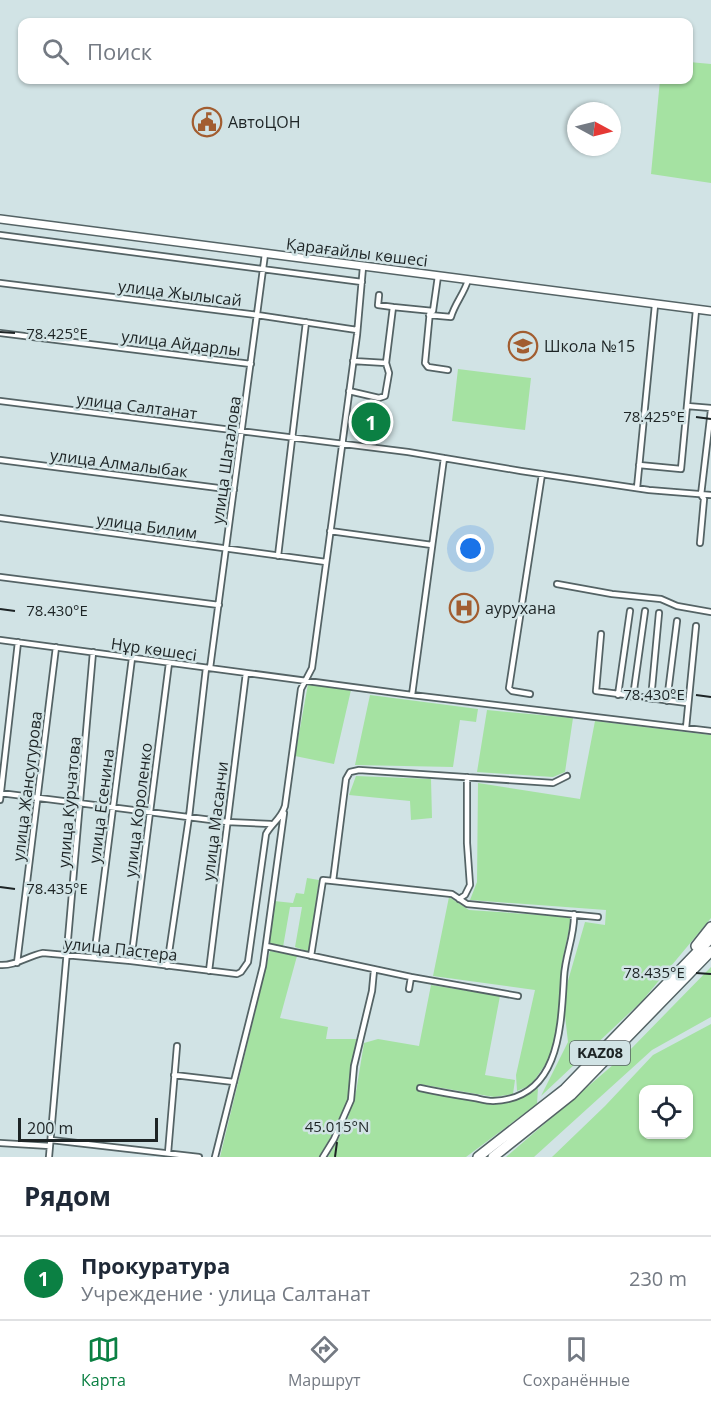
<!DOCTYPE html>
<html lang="ru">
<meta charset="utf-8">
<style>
body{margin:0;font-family:"Open Sans",sans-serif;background:#f2f2f3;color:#1f2937}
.controls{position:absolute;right:18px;bottom:18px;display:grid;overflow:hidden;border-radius:12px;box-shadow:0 2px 4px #0004}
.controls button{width:54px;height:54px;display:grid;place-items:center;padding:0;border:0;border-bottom:2px solid #e0e1e3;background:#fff;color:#1f2937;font:30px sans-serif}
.compass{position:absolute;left:567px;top:102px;width:54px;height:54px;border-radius:50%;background:#fff;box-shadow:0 2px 4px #0004;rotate:97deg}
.scale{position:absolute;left:18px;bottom:15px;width:140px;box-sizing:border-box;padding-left:6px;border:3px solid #1d2425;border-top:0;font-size:16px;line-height:21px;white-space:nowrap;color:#1d2425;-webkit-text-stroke:4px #d1e3e5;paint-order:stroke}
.you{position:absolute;left:471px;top:549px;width:21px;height:21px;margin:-15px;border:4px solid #fff;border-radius:50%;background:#1a73e8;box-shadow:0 0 0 9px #1a73e833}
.badge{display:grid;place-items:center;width:39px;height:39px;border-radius:50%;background:#0b8043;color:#fff;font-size:20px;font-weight:700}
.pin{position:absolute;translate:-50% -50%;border:3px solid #fff;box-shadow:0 2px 6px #0006}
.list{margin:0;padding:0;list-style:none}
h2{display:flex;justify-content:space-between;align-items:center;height:78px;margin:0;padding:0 24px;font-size:26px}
h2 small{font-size:20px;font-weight:400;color:#747a83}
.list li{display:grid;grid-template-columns:39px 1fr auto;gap:18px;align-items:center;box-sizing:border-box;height:84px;padding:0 24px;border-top:2px solid #e0e1e3}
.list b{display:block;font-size:22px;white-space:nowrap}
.list p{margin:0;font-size:20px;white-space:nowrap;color:#747a83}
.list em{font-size:20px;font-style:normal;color:#747a83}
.icon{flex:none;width:33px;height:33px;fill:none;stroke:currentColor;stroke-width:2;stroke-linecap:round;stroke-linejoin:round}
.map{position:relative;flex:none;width:711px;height:1157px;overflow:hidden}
.search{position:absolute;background:#fff;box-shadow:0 2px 4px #0004;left:18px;right:18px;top:18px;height:66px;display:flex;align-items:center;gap:15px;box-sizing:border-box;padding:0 21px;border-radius:12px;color:#747a83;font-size:22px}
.sheet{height:162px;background:#fff}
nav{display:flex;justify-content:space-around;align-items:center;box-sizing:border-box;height:84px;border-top:2px solid #e0e1e3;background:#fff;font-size:16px;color:#747a83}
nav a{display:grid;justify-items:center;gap:3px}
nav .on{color:#0b8043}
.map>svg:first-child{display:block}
</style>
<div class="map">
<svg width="711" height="1157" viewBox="0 0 711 1157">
<rect width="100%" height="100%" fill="#d1e3e5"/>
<path fill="#a5e2a2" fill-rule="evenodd" d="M689,62L711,64V183L651,174L660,80H688Z
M458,369L531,378L525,430L452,421Z
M308,684L351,690L334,764L295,756Z
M370,695L478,709L476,722L460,720L453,767L355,765Z
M487,710L573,718L565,772L553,777L477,772Z
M595,721L711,735V918L642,1001L541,1096L568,1042L563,998L585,922L605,925L606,910L470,900L477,882L478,783L580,799Z
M356,776L431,779L432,818L411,820L410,801L349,795Z
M307,878L319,880L309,952L295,947L302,907H290L283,947L269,944L274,901L293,903L296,893L304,894Z
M449,897L469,910L570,917V925L562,962L558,1031L554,1052L531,1085L517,1091L516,1075L535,990L433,976Z
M270,951L297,956L280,1018L328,1027L326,1039H358L346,1111L319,1157H220Z
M711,967V1017L652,1050L534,1157H506L628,1052Z
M431,985L500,996L485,1075L515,1080L513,1094L494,1097L419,1084L418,1091L495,1104L528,1095L538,1088L537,1104L466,1157H328L345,1127L356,1092L364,1043L378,1039L419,1046Z
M711,1024V1157H552L605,1106L653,1055ZM644,1090H688V1134H644Z"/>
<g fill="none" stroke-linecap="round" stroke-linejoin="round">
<g stroke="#546365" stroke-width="8">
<path id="street" d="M0,235L362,282
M0,283L257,315L357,330
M379,295L378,305L393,307
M430,311L425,363L428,367L448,370
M429,315L451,317C455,303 464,294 468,280
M0,333L251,364
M353,361L386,363L393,307L433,311L438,276
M349,391L379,398L385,396L389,373L386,363
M0,401L408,452L521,471L649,490L711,495
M687,406L711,408
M0,460L234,490
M639,465L681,469L696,310
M637,488L655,305
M0,518L326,562
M330,531L432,545
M700,543L704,499L701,495L711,410
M278,556L306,322
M0,577L219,605
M557,584L612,594L661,599L677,606L711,612
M601,634L596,691L687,703
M0,640L412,695L711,731
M210,668L265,254
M530,694L512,691L509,688L542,474
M412,695L444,458
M618,695L630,611
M633,697L645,611
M651,699L659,613
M667,701L677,621
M686,728L696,626
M0,793L227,822L271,824
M0,800L18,642
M333,881L452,894L467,904L598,917
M459,899L465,895L470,885L467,843V777
M266,946L411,977L409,989
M311,956L323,880L333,881L346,779L350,772L359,770L553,783L567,776
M94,957L132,658
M131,961L169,663
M17,963L56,647
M0,965C16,966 27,956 43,953L131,961L237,974L241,972L248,962L266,834C272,823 281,819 285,806L301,689L312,668L357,335L363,267
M167,966L189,817L206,668
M209,971L246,673
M411,977L518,996
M174,1075L234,1082
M420,1088C438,1092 456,1095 475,1098C480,1099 487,1101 493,1101C560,1099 561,1027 564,977C565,955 575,935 574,914
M51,1140L199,1157
M0,1143L50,1146
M168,1153L177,1046
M49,1157L93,652
M215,1157L263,966L284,813
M323,1157L334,1139L351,1100L354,1066L372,991L374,970"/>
</g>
<g stroke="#546365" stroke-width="10">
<path id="secondary" d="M0,219L711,311"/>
</g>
<g stroke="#546365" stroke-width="12">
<path id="highway" d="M696,946L711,927
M478,1157L565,1089L711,938
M493,1157L571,1095L711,951"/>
</g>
<use href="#street" stroke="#fff" stroke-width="4.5"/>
<use href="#secondary" stroke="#fff" stroke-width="7"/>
<use href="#highway" stroke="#fff" stroke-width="9"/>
</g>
<path fill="none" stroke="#1d2425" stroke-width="2" d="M0,332L15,333M696,417L711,419M0,609L15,611M696,695L711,697M0,887L15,889M696,973L711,974M335,1157L337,1142"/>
<defs>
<g id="civic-ring" transform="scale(1.5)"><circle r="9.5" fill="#d1e3e5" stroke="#a25d30" stroke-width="1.5"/><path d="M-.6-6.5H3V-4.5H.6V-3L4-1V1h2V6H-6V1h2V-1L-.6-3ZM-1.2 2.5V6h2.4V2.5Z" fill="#a25d30"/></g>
<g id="school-ring" transform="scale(1.5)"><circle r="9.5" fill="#d1e3e5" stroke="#a25d30" stroke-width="1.5"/><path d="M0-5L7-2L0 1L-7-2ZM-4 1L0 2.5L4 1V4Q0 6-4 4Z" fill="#a25d30"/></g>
<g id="hospital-ring" transform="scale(1.5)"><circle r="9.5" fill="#d1e3e5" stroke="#a25d30" stroke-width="1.5"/><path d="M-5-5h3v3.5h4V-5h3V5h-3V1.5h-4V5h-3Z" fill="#a25d30"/></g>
</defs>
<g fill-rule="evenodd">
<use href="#civic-ring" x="207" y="122"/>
<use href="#school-ring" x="523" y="346"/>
<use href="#hospital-ring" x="464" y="608"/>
</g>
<g text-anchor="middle" stroke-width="5" stroke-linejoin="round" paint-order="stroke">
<rect fill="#d1e3e5" stroke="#535d5f" stroke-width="1.5" x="570" y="1041" width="60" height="24" rx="4.5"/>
<g font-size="15" font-weight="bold" fill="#1d2425">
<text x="600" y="1058">KAZ08</text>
</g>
<g font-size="16" fill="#1d2425" stroke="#d1e3e5" text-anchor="start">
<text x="228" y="128">АвтоЦОН</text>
<text x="544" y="352">Школа №15</text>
<text x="485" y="614">аурухана</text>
</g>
<g font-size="16" fill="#1d2425" stroke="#d1e3e5">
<text transform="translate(357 252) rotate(7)" y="6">Қарағайлы көшесі</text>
<text transform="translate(180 293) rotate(7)" y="6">улица Жылысай</text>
<text transform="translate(181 343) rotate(7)" y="6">улица Айдарлы</text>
<text transform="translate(137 406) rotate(7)" y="6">улица Салтанат</text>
<text transform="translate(226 460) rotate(-82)" y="6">улица Шаталова</text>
<text transform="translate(119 463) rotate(7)" y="6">улица Алмалыбак</text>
<text transform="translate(147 526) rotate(8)" y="6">улица Билим</text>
<text transform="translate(154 649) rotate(8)" y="6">Нұр көшесі</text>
<text transform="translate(27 786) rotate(-83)" y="6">улица Жансугурова</text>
<text transform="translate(69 802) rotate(-85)" y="6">улица Курчатова</text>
<text transform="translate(101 806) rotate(-83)" y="6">улица Есенина</text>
<text transform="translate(138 810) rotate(-83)" y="6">улица Короленко</text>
<text transform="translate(215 821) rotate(-83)" y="6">улица Масанчи</text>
<text transform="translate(121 949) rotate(6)" y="6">улица Пастера</text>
</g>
</g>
<g font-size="15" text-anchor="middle" fill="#1d2425" stroke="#d1e3e5" stroke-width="5" stroke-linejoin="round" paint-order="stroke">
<text x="57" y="339">78.425°E</text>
<text x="654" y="422">78.425°E</text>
<text x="57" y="616">78.430°E</text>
<text x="654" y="700">78.430°E</text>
<text x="57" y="894">78.435°E</text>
<text x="654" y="978">78.435°E</text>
<text x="337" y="1132">45.015°N</text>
</g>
</svg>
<div class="controls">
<button><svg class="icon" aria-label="locate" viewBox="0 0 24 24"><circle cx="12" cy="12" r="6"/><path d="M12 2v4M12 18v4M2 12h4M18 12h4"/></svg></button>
</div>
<svg class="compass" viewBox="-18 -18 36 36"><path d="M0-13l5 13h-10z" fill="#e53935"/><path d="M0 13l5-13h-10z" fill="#747a83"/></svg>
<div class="scale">200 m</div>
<div class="you"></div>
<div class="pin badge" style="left:371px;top:422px">1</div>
<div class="search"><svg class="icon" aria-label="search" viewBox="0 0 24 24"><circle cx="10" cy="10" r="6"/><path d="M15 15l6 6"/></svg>Поиск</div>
</div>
<section class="sheet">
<h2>Рядом<small></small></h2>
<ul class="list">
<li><span class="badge">1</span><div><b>Прокуратура</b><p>Учреждение · улица Салтанат</p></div><em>230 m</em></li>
</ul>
</section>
<nav>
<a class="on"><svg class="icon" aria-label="map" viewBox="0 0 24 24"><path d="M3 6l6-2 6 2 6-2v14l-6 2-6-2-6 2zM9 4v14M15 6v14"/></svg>Карта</a>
<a><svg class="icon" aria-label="directions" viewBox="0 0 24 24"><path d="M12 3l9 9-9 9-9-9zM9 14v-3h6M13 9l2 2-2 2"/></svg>Маршрут</a>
<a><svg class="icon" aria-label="saved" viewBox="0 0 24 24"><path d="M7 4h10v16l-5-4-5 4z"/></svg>Сохранённые</a>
</nav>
